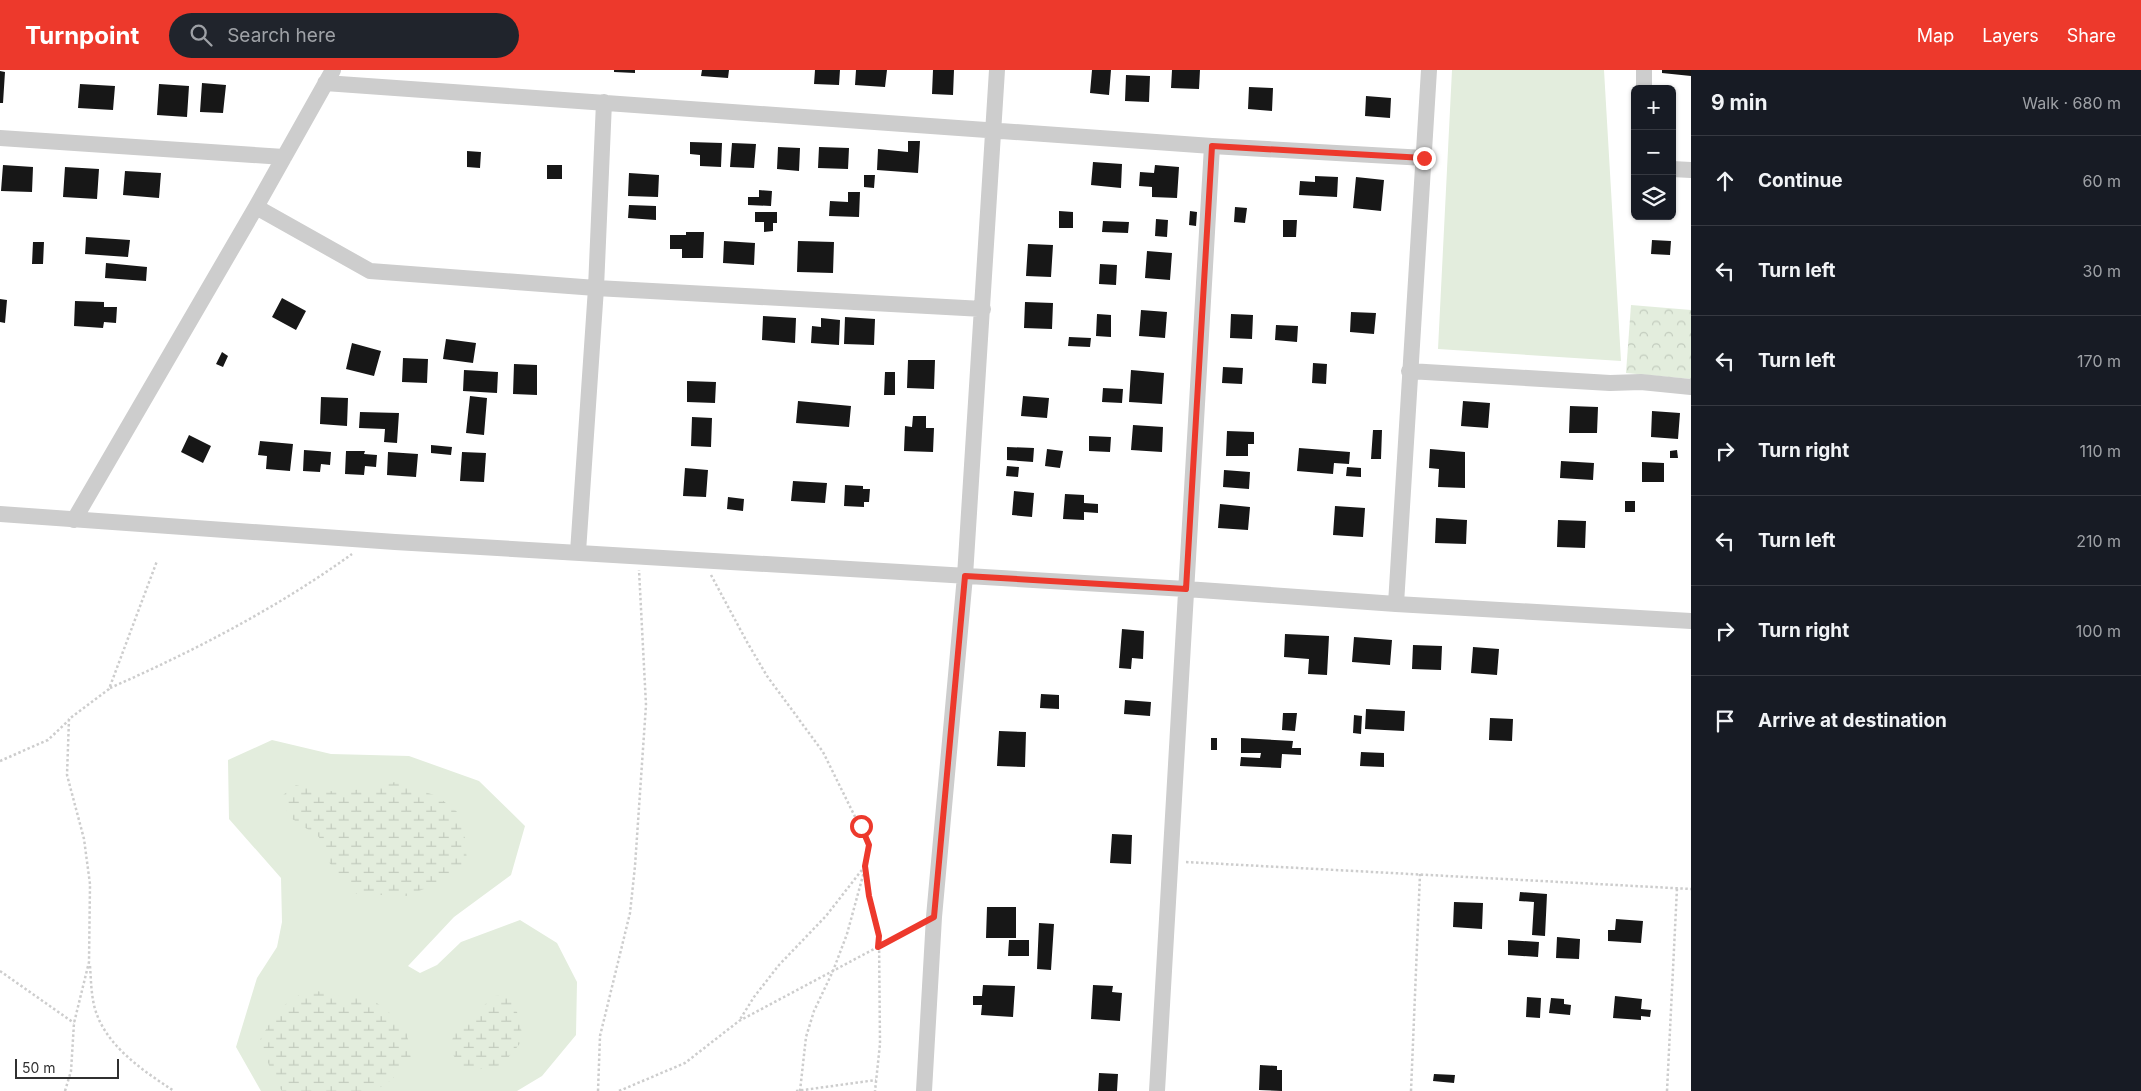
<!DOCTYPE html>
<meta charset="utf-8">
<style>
body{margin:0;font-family:Inter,sans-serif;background:#20242c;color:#f1f3f6}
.controls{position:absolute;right:15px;top:15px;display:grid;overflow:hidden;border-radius:8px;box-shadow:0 1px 4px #0004}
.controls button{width:45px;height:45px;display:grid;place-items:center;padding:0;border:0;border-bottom:1px solid #363941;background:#171b24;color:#f1f3f6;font:25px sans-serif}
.scale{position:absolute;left:15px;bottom:12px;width:104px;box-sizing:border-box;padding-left:5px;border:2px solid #303030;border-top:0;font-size:14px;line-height:18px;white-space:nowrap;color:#303030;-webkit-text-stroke:4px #fff;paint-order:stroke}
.stop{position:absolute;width:15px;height:15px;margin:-11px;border:4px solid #ed392c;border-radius:50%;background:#fff}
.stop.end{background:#ed392c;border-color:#fff;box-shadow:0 1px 5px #0008}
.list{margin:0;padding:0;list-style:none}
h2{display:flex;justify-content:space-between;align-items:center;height:65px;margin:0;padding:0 20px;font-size:21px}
h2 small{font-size:16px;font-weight:400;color:#9ea1a6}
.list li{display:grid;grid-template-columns:32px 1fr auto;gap:15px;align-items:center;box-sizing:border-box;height:90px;padding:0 20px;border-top:1px solid #363941}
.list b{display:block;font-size:19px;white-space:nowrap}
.list em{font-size:16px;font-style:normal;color:#9ea1a6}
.icon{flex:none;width:28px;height:28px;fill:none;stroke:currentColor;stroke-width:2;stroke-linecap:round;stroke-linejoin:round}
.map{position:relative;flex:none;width:1691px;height:1021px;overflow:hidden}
header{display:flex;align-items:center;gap:30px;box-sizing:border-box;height:70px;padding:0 25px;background:#ed392c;color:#fff}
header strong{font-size:24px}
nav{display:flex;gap:28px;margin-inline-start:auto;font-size:18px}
.search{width:350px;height:45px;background:#20242c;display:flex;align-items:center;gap:12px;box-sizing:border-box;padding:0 18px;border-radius:28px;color:#9ea1a6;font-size:19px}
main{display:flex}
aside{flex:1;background:#171b24}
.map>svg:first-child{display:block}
</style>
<header>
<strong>Turnpoint</strong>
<div class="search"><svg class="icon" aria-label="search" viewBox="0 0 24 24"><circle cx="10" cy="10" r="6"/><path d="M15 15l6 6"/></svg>Search here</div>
<nav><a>Map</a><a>Layers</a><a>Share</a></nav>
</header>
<main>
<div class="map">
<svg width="1691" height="1021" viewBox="0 0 1691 1021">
<defs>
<pattern id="wetland-marsh" width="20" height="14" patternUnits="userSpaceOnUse" patternTransform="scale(1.25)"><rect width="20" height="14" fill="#e3eddd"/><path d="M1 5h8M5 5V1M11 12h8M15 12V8" fill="none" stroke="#c3ccbe"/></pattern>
<pattern id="park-crowns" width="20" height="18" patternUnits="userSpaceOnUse" patternTransform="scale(1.25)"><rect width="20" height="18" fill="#e3eddd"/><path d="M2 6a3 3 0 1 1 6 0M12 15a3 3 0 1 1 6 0" fill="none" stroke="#c3ccbe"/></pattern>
</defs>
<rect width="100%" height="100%" fill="#fff"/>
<path fill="#e3eddd" d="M1452,0H1604L1621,291L1438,279Z
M272,670L331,684L409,686L479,711L525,756L511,805L454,847L408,896L420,903L437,895L461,872L520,850L557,873L577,912L576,965L542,1006L517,1021H261L236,977L257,908L277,877L282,852L281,808L229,749L228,690Z"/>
<path fill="url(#wetland-marsh)" d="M395,712L437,726L461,745L465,769L467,792L442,812L406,826L356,824L327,790L319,767L288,746L283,725L296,715C335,726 356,721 395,712Z
M308,919L339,926H368L406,956L411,990L390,1011L374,1021H282L275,1012L260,970L277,940Z
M510,925L519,947L523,970L502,995L465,1002L449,979L456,959L495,926Z"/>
<path fill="url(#park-crowns)" d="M1631,235L1691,240V309L1626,303Z"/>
<path fill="#171717" d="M614,0H635V3L614,2Z
M702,0H729L728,8L701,6Z
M815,0H840L839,15L814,14Z
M856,0H887L885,17L855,15Z
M933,0H954L953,25L932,24Z
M1092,0H1111L1109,25L1090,23Z
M1172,0H1200L1199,19L1171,18Z
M1662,0H1691V6L1662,3Z
M0,1L5,2L3,33H0Z
M1126,5L1150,6L1149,32L1125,31Z
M202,13L226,15L223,43L200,42Z
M80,14L115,16L113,40L78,38Z
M159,14L189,16L187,47L157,45Z
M1249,17L1273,18L1272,41L1248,39Z
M1366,26L1391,28L1390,48L1365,46Z
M908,71H920L918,103L877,100L878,79L908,82Z
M690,72L722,73L721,97L700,96V85L690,84Z
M732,73L756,74L754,98L730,97Z
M778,77L800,78L799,101L777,99Z
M819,77L849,78L848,99L818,98Z
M467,81L481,82L480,98L467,97Z
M1093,92L1122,94L1121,118L1091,115Z
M3,95L33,97L32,122L1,121Z
M547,95H562V109H547Z
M1155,95L1179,97L1177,128L1152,127V117L1139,116L1140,102L1154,103Z
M65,97L99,99L97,129L63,127Z
M125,101L161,103L159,128L123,125Z
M629,103L659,105L658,127L628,126Z
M864,105H875L874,118L864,117Z
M1315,106L1338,107L1337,127L1299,125L1300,111L1315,112Z
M1356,107L1384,110L1381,141L1353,138Z
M759,120L772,121L771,136L748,135V127H759Z
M848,122H860L859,147L829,146L830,131L848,132Z
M629,135L656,136V150L628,148Z
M1235,137L1247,138L1245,153L1234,152Z
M1059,141L1073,142V158H1059Z
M1190,141L1197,142L1196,156L1189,155Z
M755,142H777V153H773V161L764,162V152H755Z
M1156,149L1168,150L1167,167L1155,166Z
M1283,150H1297L1296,167H1283Z
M1103,151L1129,152L1128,163L1102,162Z
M686,162H704L703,188H682V179H670V165H686Z
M86,167L130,170L128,187L85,184Z
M1652,170L1671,171L1670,185L1651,184Z
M724,171L755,173L754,195L723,193Z
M798,171L834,172L833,203L797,202Z
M33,172H44L43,194H32Z
M1028,174L1053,175L1051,207L1026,206Z
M1147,181L1172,183L1170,210L1145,208Z
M106,193L147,197L146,211L105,208Z
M1100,194L1117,195L1116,215L1099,214Z
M282,228L306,241L296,260L272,247Z
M0,229L7,230L5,253L0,252Z
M75,231L104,232V237H117L116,253L104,252L103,258L74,256Z
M1025,232L1053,233L1052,259L1024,258Z
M1141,240L1167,242L1165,268L1139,266Z
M1351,242L1376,243L1374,264L1350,262Z
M1097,244L1111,245V267L1096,266Z
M1231,244L1253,245L1252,269L1230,268Z
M763,246L796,248L795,273L762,270Z
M845,247L875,249L874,275L844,274Z
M821,248L840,250L839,275L811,273L812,256L821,257Z
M1276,255L1298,256L1297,272L1275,270Z
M1069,267L1091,268L1090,277L1068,276Z
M446,269L476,273L473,293L443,289Z
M352,273L381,281L374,306L346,299Z
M222,282L228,286L223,297L216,294Z
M403,288L428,289L427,313L402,312Z
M908,290H935L934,319L907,318Z
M1313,293L1327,294L1326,314L1312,313Z
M514,294L537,295V325L513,324Z
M1223,297L1243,298L1242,314L1222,313Z
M464,300L498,302L497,323L463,321Z
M1131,300L1164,303L1162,334L1129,332Z
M885,302H895V325H884Z
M687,311L716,312L715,333L687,332Z
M1103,318L1123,319L1122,333L1102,332Z
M470,326L487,328L484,365L466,363Z
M1023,326L1049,328L1047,348L1021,346Z
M321,327L348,328L347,356L320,354Z
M798,331L851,336L849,357L796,353Z
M1463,331L1490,333L1488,358L1461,356Z
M1570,336L1598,337L1597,363H1569Z
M1652,341L1680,343L1678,369L1651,367Z
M360,342L399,343L397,373L384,372L385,359L359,358Z
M913,346H926V358H934L933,382L904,381L905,356L912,357Z
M692,347L712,348L711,377L691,376Z
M1133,355L1163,357L1162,382L1131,380Z
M1373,360H1382L1381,389H1371Z
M1227,361L1254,362V374H1248V386H1226Z
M189,365L211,376L203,393L181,382Z
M1089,366L1111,367L1110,382L1089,381Z
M260,371L293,374L290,401L266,399L267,386L258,385Z
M431,375L452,377L451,385L431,383Z
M1007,377L1034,378L1033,392L1007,390Z
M1299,378L1350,382L1349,394L1334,393L1333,404L1297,401Z
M1047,379L1063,381L1060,398L1045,396Z
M1430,379L1465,382V418L1438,417L1439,399L1429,398Z
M304,380L331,382L330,395L321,394L320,402L303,401Z
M1677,380L1678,388H1670V381Z
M346,381H365L364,384L377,385L376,397L365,396L364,405L345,404Z
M388,382L418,384L416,407L387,405Z
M462,382L486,383L484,412L460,411Z
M1561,391L1594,393L1593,410L1560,408Z
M1642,392L1664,393V412H1642Z
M1007,396L1019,397L1018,407L1006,406Z
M1347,397L1361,398V407L1346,406Z
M685,398L708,400L706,427L683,426Z
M1224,400L1250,402L1249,419L1223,417Z
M793,411L827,413L825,433L791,431Z
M845,415L863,416V419H870L869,432H864V437L844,436Z
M1014,421L1034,423L1032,447L1012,445Z
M1065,424L1084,425V433L1098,434V443L1084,442V450L1063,449Z
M728,427L744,429L743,441L727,439Z
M1625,431H1635V442H1625Z
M1220,434L1250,437L1248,460L1218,458Z
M1335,436L1365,438L1363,467L1333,465Z
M1436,448L1467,450L1466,474L1435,473Z
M1558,450L1586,451L1585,478L1557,477Z
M1122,559L1144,561L1143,589L1132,588L1131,599L1119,598Z
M1285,564L1329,566L1327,605L1308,604L1309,589L1284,587Z
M1354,567L1392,570L1390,595L1352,592Z
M1413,575L1442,576L1441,600L1412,599Z
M1473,577L1499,579L1497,605L1471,603Z
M1041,624L1059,625V639L1040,638Z
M1125,630L1151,632L1150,646L1124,644Z
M1366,639L1405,641L1404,661L1365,659Z
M1283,643H1297L1295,661L1282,660Z
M1354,645L1362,646L1361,664L1353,663Z
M1490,648L1513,649L1512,671L1489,670Z
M999,661L1026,662L1025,697L997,696Z
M1211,668H1217V680H1211Z
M1241,668L1293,671L1292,678H1301V685L1282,684L1281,698L1240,696L1241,687L1260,688L1261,683H1241Z
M1361,682L1384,683V697L1360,696Z
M1112,764L1132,765L1131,794L1110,793Z
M1520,822L1547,824L1545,866L1532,865L1534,832L1519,831Z
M1454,832L1483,833L1482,859L1453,857Z
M987,837H1016V868H986Z
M1616,849L1643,851L1641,873L1608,871V860H1615Z
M1039,853L1054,854L1051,900L1037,899Z
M1557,867L1580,869L1579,889L1556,888Z
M1009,870H1029V886H1008Z
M1508,870L1539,872L1538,887L1508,885Z
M983,915L1015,916L1013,947L981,945L982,935H973V926H982Z
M1093,915L1113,916L1112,922L1122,923L1120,951L1091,949Z
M1615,926L1642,929L1641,939L1651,940L1650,947L1641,946V950L1613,948Z
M1527,927L1541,928L1540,948L1526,947Z
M1551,928L1564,929V934L1571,935L1570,945L1549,943Z
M1260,995L1277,996V1000H1282V1021L1259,1020Z
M1099,1003L1118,1004L1117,1021H1098Z
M1434,1004L1455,1005L1454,1013L1433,1011Z"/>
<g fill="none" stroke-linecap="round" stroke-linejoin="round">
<path stroke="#cdcdcd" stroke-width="2.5" stroke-dasharray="2.5 2.5" stroke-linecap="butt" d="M711,505L747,572L767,606L823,682L869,775L865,796L826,846L779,895L754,927L739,951
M110,618C194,581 277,538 352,484
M0,691L48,670L69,650
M1186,792L1691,819
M865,797L869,826L879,866L880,974L875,1021
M90,896C91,909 91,922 94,935C103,974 142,1000 174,1021
M0,901L74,953
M65,1021L71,1001L74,953L89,892L90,814L84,769L67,705L69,649L109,619L157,491
M598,1021L600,966L630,843L635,796L646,635L639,500
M619,1021L685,993L739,951L919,855
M796,1021L876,1010
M800,1021L806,967L814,941L833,901L847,864L865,798
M1411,1021L1420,804
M1667,1021L1677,818"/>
<path stroke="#cdcdcd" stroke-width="16" d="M325,13L1212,76L1425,88
M1644,19V0
M0,68L284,87
M1672,99L1691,100
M256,137L370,201L596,218L983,239
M1409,301L1610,313L1641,312L1691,317
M0,444L395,472L1186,519L1396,534L1691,551
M74,450L256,137L333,0
M578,482L596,218L604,32
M1396,534L1429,0
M924,1021L934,847L965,506L997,0
M1157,1021L1212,76"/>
</g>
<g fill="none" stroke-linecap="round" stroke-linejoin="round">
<path stroke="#ed392c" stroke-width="6" d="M861,756L869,775L865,796L869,826L879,866L878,877L934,847L965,506L1186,519L1212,76L1424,88"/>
</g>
</svg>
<div class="controls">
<button>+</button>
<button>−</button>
<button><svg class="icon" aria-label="layers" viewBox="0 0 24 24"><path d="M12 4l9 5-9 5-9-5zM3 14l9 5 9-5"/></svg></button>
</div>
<div class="scale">50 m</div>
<div class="stop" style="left:861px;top:756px"></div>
<div class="stop end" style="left:1424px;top:88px"></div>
</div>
<aside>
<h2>9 min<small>Walk · 680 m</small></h2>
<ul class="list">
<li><svg class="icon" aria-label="ahead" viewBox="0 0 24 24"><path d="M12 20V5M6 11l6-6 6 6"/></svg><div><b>Continue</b></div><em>60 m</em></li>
<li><svg class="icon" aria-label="left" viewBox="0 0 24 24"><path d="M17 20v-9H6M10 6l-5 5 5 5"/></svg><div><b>Turn left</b></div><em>30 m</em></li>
<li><svg class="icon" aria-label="left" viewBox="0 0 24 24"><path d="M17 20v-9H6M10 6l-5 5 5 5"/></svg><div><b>Turn left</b></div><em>170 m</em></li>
<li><svg class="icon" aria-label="right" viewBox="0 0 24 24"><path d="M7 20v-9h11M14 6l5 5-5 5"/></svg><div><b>Turn right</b></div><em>110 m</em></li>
<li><svg class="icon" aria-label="left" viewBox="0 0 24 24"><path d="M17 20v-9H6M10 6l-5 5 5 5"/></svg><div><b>Turn left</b></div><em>210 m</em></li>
<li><svg class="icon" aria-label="right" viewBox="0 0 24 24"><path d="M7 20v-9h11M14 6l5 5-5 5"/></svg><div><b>Turn right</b></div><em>100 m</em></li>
<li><svg class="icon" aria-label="arrive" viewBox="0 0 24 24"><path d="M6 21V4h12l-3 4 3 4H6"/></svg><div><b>Arrive at destination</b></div></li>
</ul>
</aside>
</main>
